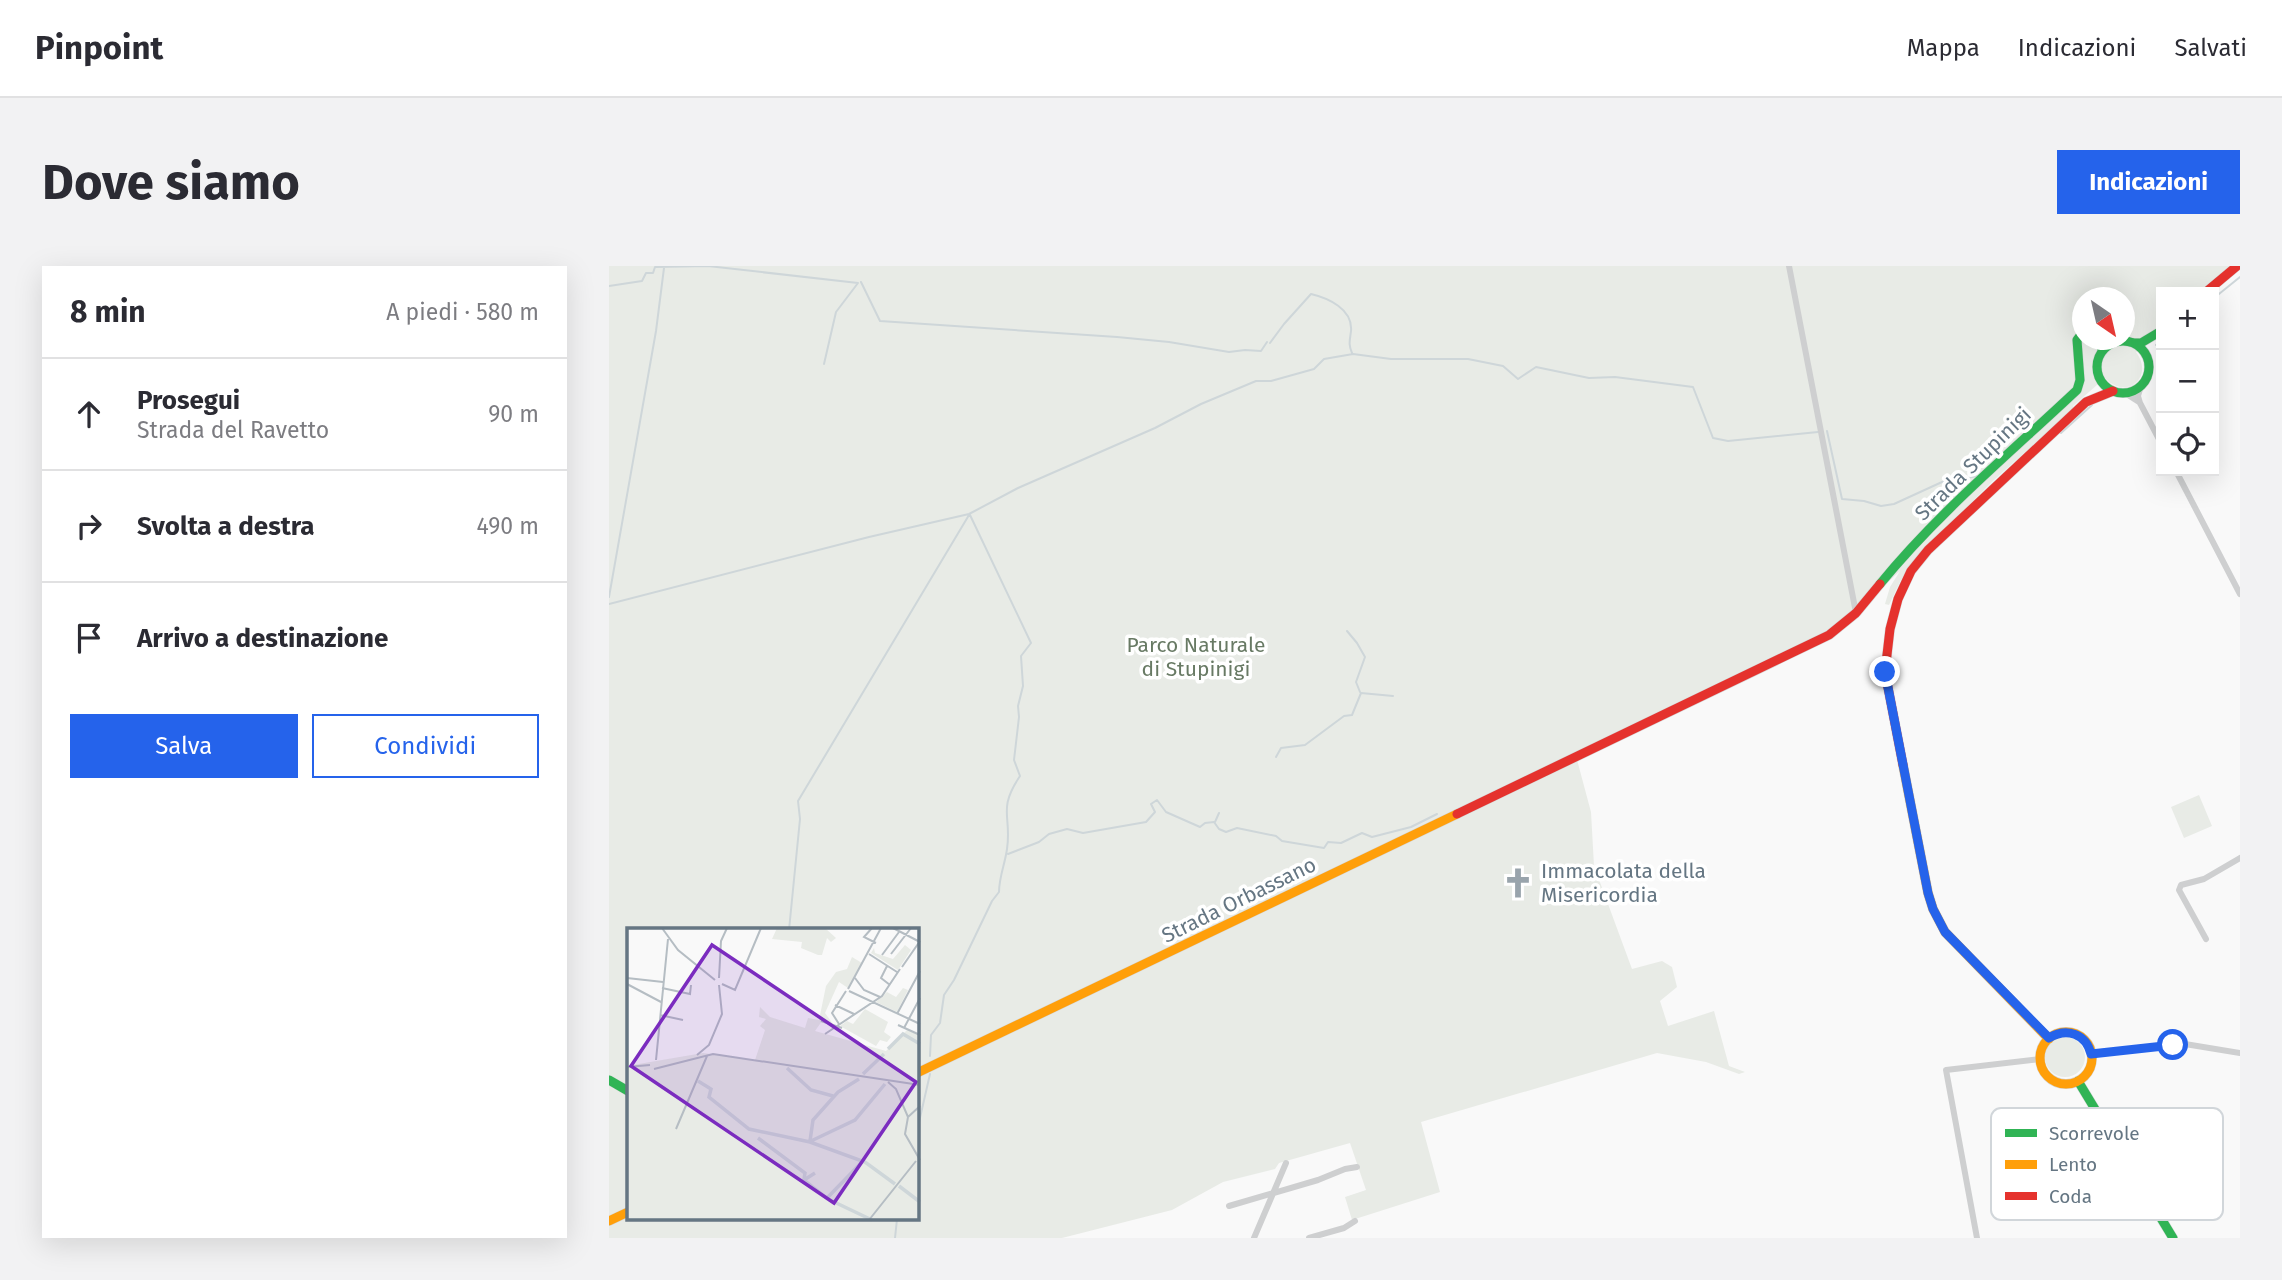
<!DOCTYPE html>
<html lang="it">
<meta charset="utf-8">
<style>
body{margin:0;font-family:"Fira Sans",sans-serif;background:#f2f2f3;color:#2b2b33}
.controls{position:absolute;right:21px;top:21px;display:grid;overflow:hidden;border-radius:0px;box-shadow:0 7px 28px #0002}
.controls button{width:63px;height:63px;display:grid;place-items:center;padding:0;border:0;border-bottom:2px solid #e1e1e2;background:#fff;color:#2b2b33;font:35px sans-serif}
.compass{position:absolute;left:1463px;top:21px;width:63px;height:63px;border-radius:50%;background:#fff;box-shadow:0 7px 28px #0002;rotate:146deg}
.stop{position:absolute;width:21px;height:21px;margin:-16px;border:5px solid #2563eb;border-radius:50%;background:#fff}
.stop.end{background:#2563eb;border-color:#fff;box-shadow:0 2px 7px #0008}
.list{margin:0;padding:0;list-style:none}
h2{display:flex;justify-content:space-between;align-items:center;height:91px;margin:0;padding:0 28px;font-size:30px}
h2 small{font-size:23px;font-weight:400;color:#7c7c81}
.list li{display:grid;grid-template-columns:46px 1fr auto;gap:21px;align-items:center;box-sizing:border-box;height:112px;padding:0 28px;border-top:2px solid #e1e1e2}
.list b{display:block;font-size:26px;white-space:nowrap}
.list p{margin:0;font-size:23px;white-space:nowrap;color:#7c7c81}
.list em{font-size:23px;font-style:normal;color:#7c7c81}
.actions{display:flex;gap:14px;padding:21px 28px}
.actions a{flex:1;padding:16px 0;border:2px solid #2563eb;border-radius:0px;text-align:center;font-size:24px;color:#2563eb}
.actions .main{background:#2563eb;color:#fff}
.icon{flex:none;width:38px;height:38px;fill:none;stroke:currentColor;stroke-width:2;stroke-linecap:round;stroke-linejoin:round}
.map{position:relative;flex:none;width:1631px;height:972px;overflow:hidden;border-radius:0px}
header{display:flex;align-items:center;gap:42px;box-sizing:border-box;height:98px;padding:0 35px;background:#fff;border-bottom:2px solid #e1e1e2}
header strong{font-size:33px}
nav{display:flex;gap:38px;margin-inline-start:auto;font-size:24px}
.intro{display:flex;align-items:center;justify-content:space-between;box-sizing:border-box;height:168px;padding:0 42px}
h1{margin:0;font-size:49px}
.button{padding:18px 32px;border-radius:0px;background:#2563eb;color:#fff;font-size:24px;font-weight:700}
main{display:flex;gap:42px;padding:0 42px}
aside{flex:1;background:#fff;border-radius:0px;box-shadow:0 7px 28px #0002}
.map>svg:first-child{display:block}
</style>
<header>
<strong>Pinpoint</strong>
<nav><a>Mappa</a><a>Indicazioni</a><a>Salvati</a></nav>
</header>
<div class="intro"><h1>Dove siamo</h1><a class="button">Indicazioni</a></div>
<main>
<aside>
<h2>8 min<small>A piedi · 580 m</small></h2>
<ul class="list">
<li><svg class="icon" aria-label="ahead" viewBox="0 0 24 24"><path d="M12 20V5M6 11l6-6 6 6"/></svg><div><b>Prosegui</b><p>Strada del Ravetto</p></div><em>90 m</em></li>
<li><svg class="icon" aria-label="right" viewBox="0 0 24 24"><path d="M7 20v-9h11M14 6l5 5-5 5"/></svg><div><b>Svolta a destra</b></div><em>490 m</em></li>
<li><svg class="icon" aria-label="arrive" viewBox="0 0 24 24"><path d="M6 21V4h12l-3 4 3 4H6"/></svg><div><b>Arrivo a destinazione</b></div></li>
</ul>
<div class="actions"><a class="main">Salva</a><a>Condividi</a></div>
</aside>
<div class="map">
<svg width="1631" height="972" viewBox="0 0 1631 972">
<rect width="100%" height="100%" fill="#f9f9f9"/>
<path fill="#e8ebe6" fill-rule="evenodd" d="M0,0H1628L1597,26H1552V65L1527,86C1546,111 1517,135 1496,112L1464,140V143L1385,214L1308,290L1292,314L1280,339L1276,338L1281,321L1291,305L1232,360L967,490L982,546L985,600L1023,703L1053,695L1063,701L1068,721L1051,735L1059,760L1105,745L1120,800L1136,806L1130,808L1097,796L1048,787L812,856L831,926L743,954L736,931L757,924L741,877L670,897L666,903L614,916L563,944L453,972H0ZM1474,32H1516V74H1474ZM19,664H308V953H19Z
M1590,529L1603,560L1575,572L1562,541Z
M1436 791a20 20 0 1 1 40 0a20 20 0 1 1-40 0Z"/>
<g fill="none" stroke-linecap="round" stroke-linejoin="round">
<path stroke="#ced6d9" stroke-width="2" d="M252,16L271,55L508,71L560,76L620,86L636,84L652,85L658,76
M0,20L33,15L37,7H44L46,1L99,0L249,17L227,46L215,98
M1605,32L1631,11
M661,77L675,58L702,28C719,32 744,43 742,65C741,74 739,78 743,87
M1547,79L1552,75
M1218,165L1233,233L1255,235L1272,240L1285,238L1333,216L1369,210
M1452,167L1483,139
M0,331L47,65L55,2
M0,338L260,271L360,248L409,222L546,162L592,138L647,115H662L705,103L715,93L744,88L782,93H859L894,100L909,113L927,101L980,112L1006,111L1084,121L1104,172L1119,175L1209,166
M738,365L748,377L756,391L747,416L751,426
M667,491L672,482L696,479L735,450L743,449L752,427L784,430
M606,556L610,547
M399,588L430,576L440,568L458,563L474,567L537,556L546,546L542,538L548,534L557,546L591,561L596,557L605,556L610,563L617,566L628,562L667,570L673,575L715,582L719,576L732,577L753,567L763,571L802,561L828,548
M180,664L191,553L189,535L360,249
M321,790L322,769L331,757L335,729L345,714L383,635L390,626C390,611 396,598 398,583C403,550 388,544 411,510L405,494L410,451L409,440L414,420L412,390L422,377L361,249
M308,865L321,808
M286,972L288,953"/>
<g stroke="#d5d6d7" stroke-width="10">
<path id="fast" d="M1491,74L1493,84
M1488 101a26 26 0 1 1 52 0a26 26 0 1 1-52 0Z
M1525,77H1532L1552,65
M1271,318C1329,247 1401,187 1468,124L1471,114L1468,74L1474,66
M0,814L19,825
M1469,815L1564,972"/>
</g>
<g stroke="#d5d6d7" stroke-width="10">
<path id="slow" d="M1294,499L1319,627L1324,643L1336,666L1440,773
M1431 792a26 26 0 1 1 52 0a26 26 0 1 1-52 0Z
M308,807L848,548
M0,955L19,946"/>
</g>
<g stroke="#d5d6d7" stroke-width="10">
<path id="jam" d="M1597,26L1628,0
M1503,74L1508,75
M1294,499L1276,406L1281,363L1289,333L1302,305L1319,284L1477,136L1504,125
M848,548L1220,369L1247,347L1271,318"/>
</g>
<path stroke="#cecfd0" stroke-width="6" d="M1180,0L1247,347
M1532,120L1529,130L1531,137L1552,177
M1516,127L1530,136
M1567,205L1631,328
M1597,673L1570,624L1572,619L1595,613L1631,592
M1482,788L1576,778L1631,787
M620,940L709,914L736,903L748,901
M645,972L677,897
M700,972L735,962L746,955
M1368,972L1337,804L1431,793"/>
<use href="#fast" stroke="#30b455" stroke-width="9"/>
<use href="#slow" stroke="#ff9f0a" stroke-width="9"/>
<use href="#jam" stroke="#e5322d" stroke-width="9"/>
</g>
<g fill="none" stroke-linecap="round" stroke-linejoin="round">
<path stroke="#2563eb" stroke-width="9" d="M1276,406L1319,627L1324,643L1336,666L1440,772C1458,761 1477,768 1482,788L1564,779"/>
</g>
<defs>
<g id="church-bare" transform="scale(2.415)"><path d="M-1.2-6h2.4v3.5h3.3v2.4h-3.3V6h-2.4V-.1h-3.3v-2.4h3.3Z" fill="#99a4ac" stroke="#fff" stroke-width="2.5" paint-order="stroke"/></g>
</defs>
<g fill-rule="evenodd">
<use href="#church-bare" x="909" y="617"/>
</g>
<g text-anchor="middle" stroke-width="7" stroke-linejoin="round" paint-order="stroke">
<g font-size="21" fill="#657683" stroke="#fff">
<text transform="translate(1364 198) rotate(-44)" y="7">Strada Stupinigi</text>
<text transform="translate(630 634) rotate(-26)" y="7">Strada Orbassano</text>
</g>
<g font-size="21" fill="#687a64" stroke="#fff">
<text x="587" y="386">Parco Naturale<tspan x="587" dy="24">di Stupinigi</tspan></text>
</g>
<g font-size="21" fill="#657683" stroke="#fff" text-anchor="start">
<text x="932" y="612">Immacolata della<tspan x="932" dy="24">Misericordia</tspan></text>
</g>
</g>
<g transform="translate(18 662)">
<rect width="292" height="292" fill="#f9f9f9"/>
<path d="M150,0H198L209,10L204,14L200,10L195,27H191L174,20L175,14L145,11ZM278,17L284,22L271,42L244,25L247,20L248,25L266,31ZM225,29L235,35L221,60L212,54L198,85L206,96L195,93L188,103L259,123L280,102L292,107V292H0V138L76,125L128,132L138,102L133,98L139,91L132,89L133,79L143,89L178,100L181,90L192,92L199,58L209,44L220,41ZM276,60L281,62L270,84L249,74L260,64L269,69ZM238,81L261,94L257,104L264,109L260,114L253,112L249,118L213,98L220,93L226,96Z" fill="#e8ebe6"/>
<path fill="none" stroke="#ced6d9" stroke-width="3.5" d="M261,121L276,106L293,116M160,140L184,162L206,168M236,146L257,126M71,153L84,161L82,169L122,201L183,214L238,234L268,256M131,210L178,245L177,251M183,213L186,192L211,164L232,151M184,213L228,192L258,156M188,245L177,252L201,271L245,292M272,258L293,274M201,269L236,233"/>
<path fill="none" stroke="#b5bdc3" stroke-width="2" d="M35,0L51,22L88,52M245,0L237,9L249,15M266,0L293,14M242,26L270,44M264,26L284,0M255,27L272,4M260,38L254,50L263,57M275,39L293,13M0,50L36,54M92,50L94,13L100,0M228,50L237,62L253,69M0,56L34,74M95,56L108,62L134,0M35,60L63,66L64,57M221,61L254,0M222,63L293,96M208,77L227,86M270,86L293,43M33,87L56,92M194,93L215,100M212,96L205,85L219,63M271,97L293,107M277,100L293,70M198,106L255,68L273,41M70,127L82,117L95,86L92,57M29,132L41,11M0,139L23,137M27,141L86,126L293,157M261,154L269,161L281,189M293,178L281,189L278,206L293,232M49,201L80,128M242,292L289,233"/>
<path fill="#7b2cbf" fill-opacity="0.15" stroke="#7b2cbf" stroke-width="3.5" d="M85,17L289,154L207,275L4,138Z"/>
<rect width="292" height="292" fill="none" stroke="#657683" stroke-width="3.5"/>
</g>
<rect x="1382" y="842" width="232" height="112" rx="10" fill="#fff" stroke="#d1d6da" stroke-width="2"/>
<rect x="1396" y="863" width="32" height="8" fill="#30b455"/>
<rect x="1396" y="894" width="32" height="9" fill="#ff9f0a"/>
<rect x="1396" y="926" width="32" height="8" fill="#e5322d"/>
<g font-size="19" fill="#657683">
<text x="1440" y="874">Scorrevole</text>
<text x="1440" y="905">Lento</text>
<text x="1440" y="937">Coda</text>
</g>
</svg>
<div class="controls">
<button>+</button>
<button>−</button>
<button><svg class="icon" aria-label="locate" viewBox="0 0 24 24"><circle cx="12" cy="12" r="6"/><path d="M12 2v4M12 18v4M2 12h4M18 12h4"/></svg></button>
</div>
<svg class="compass" viewBox="-18 -18 36 36"><path d="M0-13l5 13h-10z" fill="#e53935"/><path d="M0 13l5-13h-10z" fill="#7c7c81"/></svg>
<div class="stop" style="left:1564px;top:779px"></div>
<div class="stop end" style="left:1276px;top:406px"></div>
</div>
</main>
